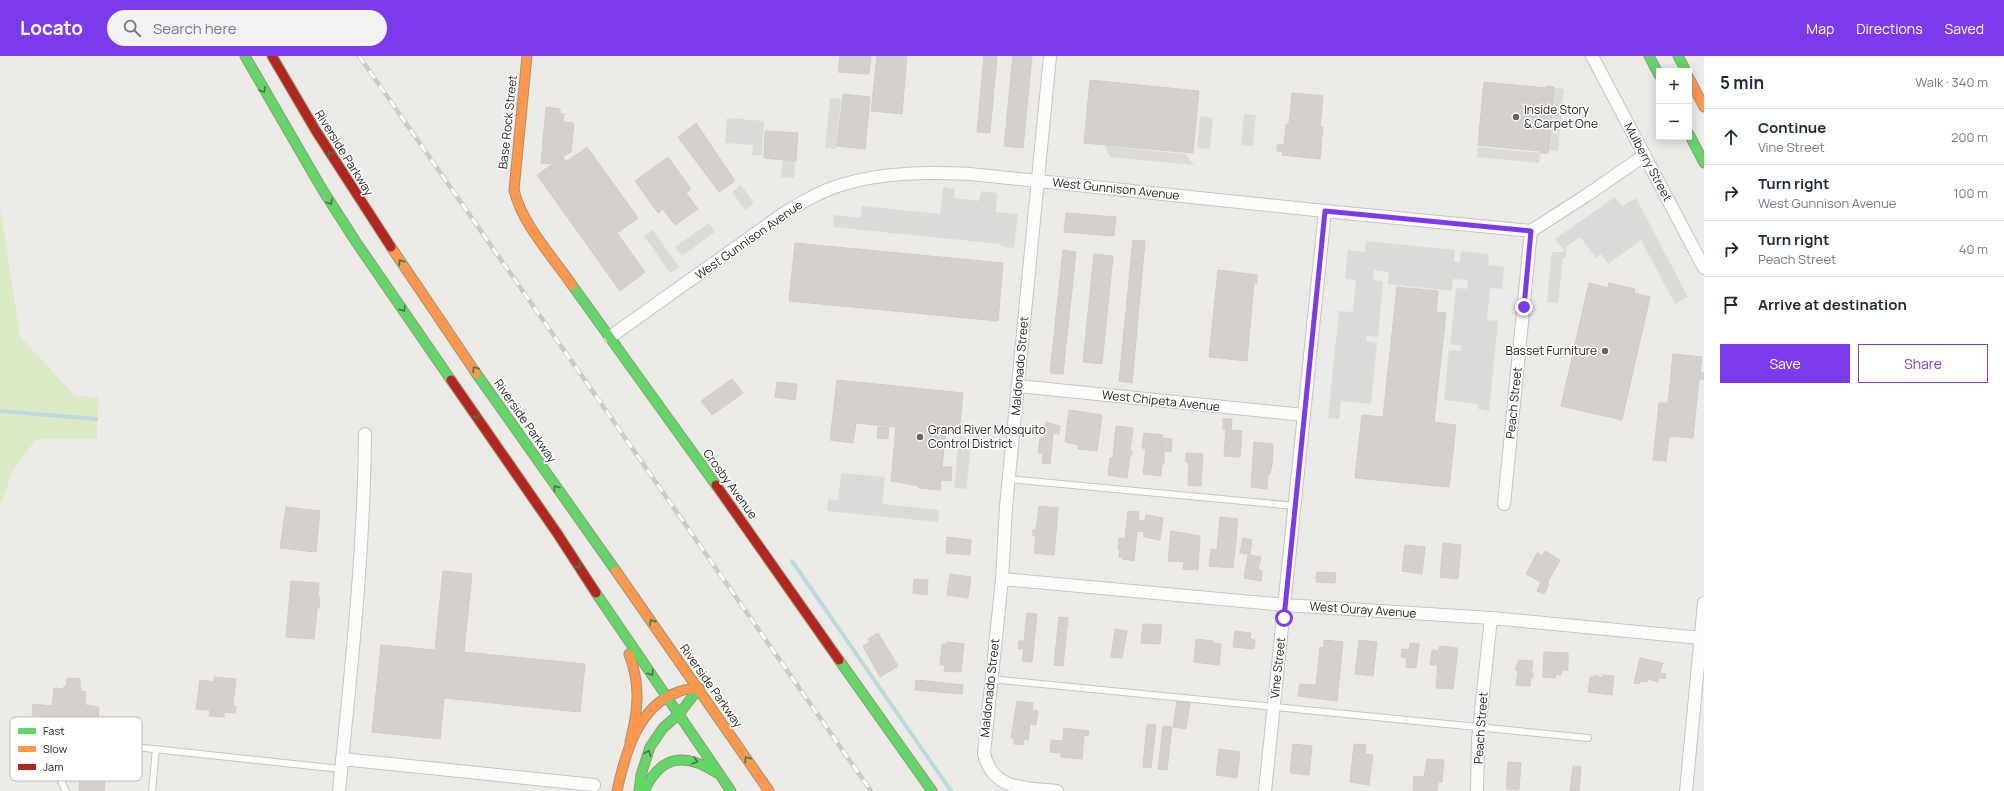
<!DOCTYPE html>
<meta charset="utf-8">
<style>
body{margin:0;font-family:Manrope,sans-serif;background:#f2f2f3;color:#1f2937}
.controls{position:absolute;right:12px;top:12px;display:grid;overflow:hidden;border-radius:0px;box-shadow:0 2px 10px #0003}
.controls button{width:36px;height:36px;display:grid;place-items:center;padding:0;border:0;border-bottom:1px solid #e0e1e3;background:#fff;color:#1f2937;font:20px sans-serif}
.stop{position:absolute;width:12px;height:12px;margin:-9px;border:3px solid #7c3aed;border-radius:50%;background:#fff}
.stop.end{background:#7c3aed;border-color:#fff;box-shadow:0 1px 4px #0008}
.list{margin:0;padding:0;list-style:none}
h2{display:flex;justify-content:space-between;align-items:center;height:52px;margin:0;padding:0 16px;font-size:17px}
h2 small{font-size:13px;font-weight:400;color:#747a83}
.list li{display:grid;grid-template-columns:26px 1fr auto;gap:12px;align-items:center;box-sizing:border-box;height:56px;padding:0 16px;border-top:1px solid #e0e1e3}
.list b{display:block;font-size:15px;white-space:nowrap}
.list p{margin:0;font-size:13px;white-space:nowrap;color:#747a83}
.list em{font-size:13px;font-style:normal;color:#747a83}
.actions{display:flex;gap:8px;padding:12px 16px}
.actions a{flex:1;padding:9px 0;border:1px solid #7c3aed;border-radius:0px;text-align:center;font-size:14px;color:#7c3aed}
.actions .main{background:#7c3aed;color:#fff}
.icon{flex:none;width:22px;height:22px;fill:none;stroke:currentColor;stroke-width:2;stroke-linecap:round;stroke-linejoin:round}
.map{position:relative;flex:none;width:1704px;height:735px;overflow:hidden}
header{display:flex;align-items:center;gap:24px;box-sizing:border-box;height:56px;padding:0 20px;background:#7c3aed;color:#fff}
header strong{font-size:19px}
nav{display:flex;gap:22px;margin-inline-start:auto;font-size:14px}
.search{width:280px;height:36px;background:#f2f2f3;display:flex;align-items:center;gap:10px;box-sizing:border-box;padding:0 14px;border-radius:22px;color:#747a83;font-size:15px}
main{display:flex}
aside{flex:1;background:#fff}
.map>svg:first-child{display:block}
</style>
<header>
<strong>Locato</strong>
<div class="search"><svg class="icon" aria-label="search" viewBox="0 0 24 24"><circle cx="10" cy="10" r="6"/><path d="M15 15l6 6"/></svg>Search here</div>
<nav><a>Map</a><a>Directions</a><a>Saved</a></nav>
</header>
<main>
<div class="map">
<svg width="1704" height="735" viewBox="0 0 1704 735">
<rect width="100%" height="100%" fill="#eceae7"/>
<path fill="#dadad8" d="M1554,32L1564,33L1558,95L1548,94Z
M830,42L841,43L836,93L825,92Z
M1244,58L1256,59L1253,90L1241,89Z
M1200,60L1213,62L1210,93L1197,92Z
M727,62L764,65L762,99H752L753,89L725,87Z
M1105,90L1185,98L1194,109L1110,101Z
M1478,91L1540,97L1539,107L1477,101Z
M783,104L795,105L794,122L781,121Z
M741,129L754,147L745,154L732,136Z
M943,131L955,133L954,142L979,145L981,135L997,137L996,156L1018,158L1014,192L1001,190V188L833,171L834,159L860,162L862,150L940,158Z
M1615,141L1622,150L1636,142L1688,241L1675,248L1641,184L1608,208L1601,198L1596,202L1580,181L1566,191V202H1563L1558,247L1547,246L1552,196H1565L1555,183Z
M709,167L715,176L682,200L675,191Z
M653,174L679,211L670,217L644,180Z
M1366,185L1455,194L1454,206H1460L1461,195L1489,198L1488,209L1504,211L1502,233L1490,232L1487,264L1498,265L1489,355L1478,353V348L1444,344L1449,294L1461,295V290L1450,288L1456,232L1467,233L1468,224L1453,223L1452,235L1388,228L1389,216L1374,214L1373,224L1383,225L1378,281L1367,280L1366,285L1377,287L1371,348L1341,345L1339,363L1328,362L1339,255L1353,256L1356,224L1345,223L1348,194L1365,196Z
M959,381L972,383L966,433L954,432Z
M841,417L885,421L882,448L939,454L938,466L827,455L828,443L838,444Z"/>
<path fill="#daeac5" d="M0,150L20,280L75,340L98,341L97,383H36L13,415L0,449Z"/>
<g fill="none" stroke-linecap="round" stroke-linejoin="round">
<path stroke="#badae0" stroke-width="4" d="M0,355L96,363
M792,505L951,735"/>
</g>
<path fill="#d3d0ce" stroke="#cfccc8" d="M840,0H871L869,18L838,16Z
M877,0H907L902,58L871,55Z
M984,0H997L990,77L977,76Z
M1013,0H1032L1023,92L1004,90Z
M1090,24L1199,35L1193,97L1084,87Z
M1484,26L1546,32V30L1554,31L1548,97H1540V95L1478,89Z
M1292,37L1323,40L1320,71H1323L1320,103L1282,99L1283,96L1277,95V89H1284L1286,68H1289Z
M843,38L870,41L865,93L837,90Z
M546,51L560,53V57L564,58L563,66L574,67L571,96L550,108L541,107Z
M696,67L735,125L719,136L678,81Z
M765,75L798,77L796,105L764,102Z
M587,91L638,162L617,177L645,216L620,235L537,119L563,101L566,106Z
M668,101L691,133L686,137L698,153L675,169L663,153L658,157L635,125Z
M1066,157L1116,161L1114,180L1064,176Z
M1133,184L1145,185L1132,327L1119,325Z
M795,187L1003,207L998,265L789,245Z
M1063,194L1076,196L1063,318L1050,317Z
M1094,198L1113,200L1102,308L1083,306Z
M1218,214L1257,219V227L1254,226L1247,305L1209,301Z
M1589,227L1608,232L1609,227L1635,233L1634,237L1650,241L1622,364L1561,350Z
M1397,231L1438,235L1436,256L1446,257L1434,366L1456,369L1449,431L1355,422L1362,359L1383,361Z
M1673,298L1702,301L1700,317H1704V323H1699L1693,382L1669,380L1666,405L1653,404L1659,347H1668Z
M732,323L743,337L712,359L701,345Z
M837,324L963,337L959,377L946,376L942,411H952L951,425L941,424L940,434L919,432L920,430L891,425L896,371L856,367L853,387L830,384Z
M777,326L797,328L795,344L775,341Z
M1069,354L1102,359L1097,395L1078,393L1079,389L1065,386Z
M1223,363H1232L1231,374L1242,375L1240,401L1224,400L1226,373H1223Z
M1046,366L1060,370L1059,378L1053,377L1050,408L1042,407L1043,397H1038L1040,382H1044Z
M1116,370L1133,372L1130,395H1132V399H1130L1127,422L1108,419L1110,402H1113Z
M878,371L889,372L888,383L877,382Z
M1144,377L1163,379L1161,392L1164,382L1172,383L1171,396L1164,395V408H1162L1161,420L1143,418L1146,393L1142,392Z
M1254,386L1273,388L1272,409L1270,418H1268L1267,433L1251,431Z
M1186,397L1203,398L1201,430L1188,429L1189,407L1186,406Z
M1039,450L1058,452L1054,499L1034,497L1036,480H1033V474H1036Z
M286,451L320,455L316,496L280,492Z
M1128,455L1139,456L1138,464L1145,465L1146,459L1163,462L1160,484L1144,481V476L1137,475L1134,505L1122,503L1123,501H1119L1120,493H1118L1119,482L1125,483Z
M1220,461L1238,463L1233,512L1209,510L1211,493L1217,494Z
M1171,475L1200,480L1198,514L1183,513L1184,506L1168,505Z
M947,481L971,484L970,499L946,497Z
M1243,482L1252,484L1250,499L1261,501L1258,514L1262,515L1261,525L1244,522L1248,498L1240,497Z
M1443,487L1461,489L1458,523L1440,521Z
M1405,489L1425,491L1422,518L1402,515Z
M1545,495L1560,504L1547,527L1549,528L1544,538L1537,535L1541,526L1526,518L1537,497L1542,500Z
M443,515L472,518L464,596L585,608L580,656L444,642L440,683L372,676L381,589L435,594Z
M1317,516L1336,517L1335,527L1316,526Z
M950,518L971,521L968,542L947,539Z
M914,523L928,524L927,539L913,537Z
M291,525L319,527L318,541H320L319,552H317L314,583L286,581Z
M1027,557L1037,558L1032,606L1022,605L1024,593H1018L1019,585H1024Z
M1059,561L1068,562L1063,610L1054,609Z
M1143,568L1162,569L1160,588L1141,587Z
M1115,573L1127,575L1122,602L1111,601Z
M1235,575L1251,577L1250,583L1255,584L1254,593L1233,591Z
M878,577L898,610L880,621L863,590L870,586L868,583Z
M1196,583L1213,585V587L1221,588L1219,609L1194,606Z
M1324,584L1343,586L1337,645L1298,640L1300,628L1316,629L1320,591L1324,592Z
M1359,584L1377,586L1373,620L1355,618Z
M947,586L964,588L961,616L944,615L945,609H940L942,588H947Z
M1410,587L1419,588L1416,612L1406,611L1407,602L1401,601L1402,593L1409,594Z
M1440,590L1458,592L1453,633L1436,632L1438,609H1430L1432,594L1439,595Z
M1544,596L1568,597V614H1562L1561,619L1556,618L1555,622L1543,621Z
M1640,602L1663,607L1660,617L1666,618L1665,623L1659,621L1658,626L1648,623L1647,626L1640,625L1639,628L1634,627Z
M1519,604L1533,605L1531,617H1533V622L1531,621L1530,630L1516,629L1518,614H1515Z
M1595,619L1603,622V619L1614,620L1612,639L1588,636L1590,621H1595Z
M214,621L236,623L233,650H236L235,657L224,656V661L209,660L210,654L196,653L200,624L214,626Z
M67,622L80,623V632H81V635L86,636L85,649L99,651L98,664L83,662V667H80V670L56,668V664L51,663V661L32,659L33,648L52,650L54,632L64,633V630L66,631Z
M916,624L963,629L962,638L915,634Z
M1017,645L1033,647L1032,654L1038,655L1036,669L1030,668L1028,684L1024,683L1023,689L1014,688L1015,683L1011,682Z
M1177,645L1190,647L1186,673L1173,671Z
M1147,668L1156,669L1151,712L1143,711Z
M1163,670L1172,671L1167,714L1158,713Z
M1064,672L1089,675L1088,680L1084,679L1082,703L1061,701V697L1050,696L1051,684L1063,685Z
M1293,688L1312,690L1309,719L1290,717Z
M1354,688L1366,689L1365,698L1373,699L1369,729L1350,726Z
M1219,693L1240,696L1237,722L1216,719Z
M82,702L107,705L104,735H79Z
M1427,703L1444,704L1442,726H1438L1437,735H1413L1414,720L1424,721Z
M1508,706L1521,707L1519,734L1506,733Z
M1573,710L1581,711L1579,735H1570Z"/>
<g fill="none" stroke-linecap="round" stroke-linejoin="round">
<g stroke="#c5c4c3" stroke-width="8">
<path id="lane" d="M1009,423L1295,450
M991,623L1588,682
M66,735L49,701L51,686L60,683L341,713
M152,735L156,693"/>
</g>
<g stroke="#c5c4c3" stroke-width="14">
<path id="street" d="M1050,0L1006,451L1002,523L984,697C992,735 1027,732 1057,735
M1592,0L1704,212
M610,281L783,158C801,147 820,135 841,129C883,116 926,116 970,118L1325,155L1531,175L1587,139L1645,99
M1018,330L1304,359
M1504,448L1531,175
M1002,523L1285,549L1491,562L1701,582
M342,703L594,729
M339,735C351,616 364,497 365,378
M1265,735L1325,155
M1477,735L1478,684L1491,562
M1686,735L1704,547"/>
</g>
<g stroke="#95967e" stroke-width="11">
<path id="fast" d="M245,0L322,133L356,186L451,324
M1649,0L1659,19
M1678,0L1686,15
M1689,78L1704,107
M572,229L716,429
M476,317L616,515
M596,537L731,735
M839,604L932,735
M639,735L641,719L650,691L663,672L679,658L699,632
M644,735C661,699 685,696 717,717"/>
</g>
<g stroke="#95967e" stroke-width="11">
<path id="slow" d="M527,0L514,134C522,168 552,200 572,229
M1689,22L1704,51
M391,191L476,317
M616,515L769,735
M629,598C641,629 638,655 630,686
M617,735C625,698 638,650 678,636C684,633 692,633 699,632"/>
</g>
<g stroke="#95967e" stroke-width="11">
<path id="jam" d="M272,0L316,75L391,191
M451,324L557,477L596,537
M716,429L839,604"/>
</g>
<use href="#lane" stroke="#fcfcfb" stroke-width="6"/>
<use href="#street" stroke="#fcfcfb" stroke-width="12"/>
<use href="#fast" stroke="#63d668" stroke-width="9"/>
<use href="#slow" stroke="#ff974d" stroke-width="9"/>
<use href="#jam" stroke="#b3261e" stroke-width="9"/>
<g stroke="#cacac9" stroke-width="4.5">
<path id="rail" d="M359,0L871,735"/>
</g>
<use href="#rail" stroke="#fff" stroke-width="3" stroke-dasharray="9" stroke-linecap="butt"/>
</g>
<defs><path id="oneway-chevron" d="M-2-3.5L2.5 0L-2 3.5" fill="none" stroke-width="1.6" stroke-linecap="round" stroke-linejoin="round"/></defs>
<g stroke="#407a43">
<use href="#oneway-chevron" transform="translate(263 34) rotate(60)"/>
<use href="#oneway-chevron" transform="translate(330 98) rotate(-123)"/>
<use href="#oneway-chevron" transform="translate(330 146) rotate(57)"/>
<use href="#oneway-chevron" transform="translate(401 206) rotate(-124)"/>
<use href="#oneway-chevron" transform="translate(403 253) rotate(55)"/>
<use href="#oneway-chevron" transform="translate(475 313) rotate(-125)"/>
<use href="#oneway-chevron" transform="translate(477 360) rotate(55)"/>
<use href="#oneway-chevron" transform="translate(556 432) rotate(-125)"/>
<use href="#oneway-chevron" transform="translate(578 510) rotate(57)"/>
<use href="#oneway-chevron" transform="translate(652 566) rotate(-125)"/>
<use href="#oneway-chevron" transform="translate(651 617) rotate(56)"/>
<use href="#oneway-chevron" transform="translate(648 697) rotate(-68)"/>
<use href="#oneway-chevron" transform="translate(747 703) rotate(-125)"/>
<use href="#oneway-chevron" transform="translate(695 705) rotate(16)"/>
</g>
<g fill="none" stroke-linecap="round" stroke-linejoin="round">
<path stroke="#7c3aed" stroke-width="5" d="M1284,562L1325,155L1531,175L1524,251"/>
</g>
<g fill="#666564" stroke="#fff" stroke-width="1.5">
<circle cx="1516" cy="61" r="4"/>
<circle cx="1605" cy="295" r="4"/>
<circle cx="920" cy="381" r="4"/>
</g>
<g text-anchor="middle" stroke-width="3" stroke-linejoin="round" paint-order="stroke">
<g font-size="12" fill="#1e1e1e" stroke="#fff" text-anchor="start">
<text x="1524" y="58">Inside Story<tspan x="1524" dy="14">&amp; Carpet One</tspan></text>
<text x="1597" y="299" text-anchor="end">Basset Furniture</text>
<text x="928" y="378">Grand River Mosquito<tspan x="928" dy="14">Control District</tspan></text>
</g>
<g font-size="12" fill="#1e1e1e" stroke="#fff">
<text transform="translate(508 66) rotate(-84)" y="4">Base Rock Street</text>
<text transform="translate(344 97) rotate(58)" y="4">Riverside Parkway</text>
<text transform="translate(1648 106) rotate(62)" y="4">Mulberry Street</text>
<text transform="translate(1116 133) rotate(6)" y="4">West Gunnison Avenue</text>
<text transform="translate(749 184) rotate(-35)" y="4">West Gunnison Avenue</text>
<text transform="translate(1020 310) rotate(-85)" y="4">Maldonado Street</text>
<text transform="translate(1161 345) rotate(6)" y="4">West Chipeta Avenue</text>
<text transform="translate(1514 347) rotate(-84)" y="4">Peach Street</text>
<text transform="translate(525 365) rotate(55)" y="4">Riverside Parkway</text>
<text transform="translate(730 428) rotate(54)" y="4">Crosby Avenue</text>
<text transform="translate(1363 554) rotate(4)" y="4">West Ouray Avenue</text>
<text transform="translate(1278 612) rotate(-84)" y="4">Vine Street</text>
<text transform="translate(711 630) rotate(55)" y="4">Riverside Parkway</text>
<text transform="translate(990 632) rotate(-84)" y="4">Maldonado Street</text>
<text transform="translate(1481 672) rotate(-86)" y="4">Peach Street</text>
</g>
</g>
<rect x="10" y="661" width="132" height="64" rx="6" fill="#fff" stroke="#bcbcbc" stroke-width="1"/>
<rect x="18" y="672" width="18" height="6" fill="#63d668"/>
<rect x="18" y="690" width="18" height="6" fill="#ff974d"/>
<rect x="18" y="708" width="18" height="6" fill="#b3261e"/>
<g font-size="11" fill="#1e1e1e">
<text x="43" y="679">Fast</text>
<text x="43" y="697">Slow</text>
<text x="43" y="715">Jam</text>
</g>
</svg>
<div class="controls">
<button>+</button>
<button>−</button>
</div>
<div class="stop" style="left:1284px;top:562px"></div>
<div class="stop end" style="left:1524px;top:251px"></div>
</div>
<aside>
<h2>5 min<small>Walk · 340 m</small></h2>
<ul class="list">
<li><svg class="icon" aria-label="ahead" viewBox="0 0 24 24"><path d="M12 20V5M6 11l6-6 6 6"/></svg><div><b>Continue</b><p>Vine Street</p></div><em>200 m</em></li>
<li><svg class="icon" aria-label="right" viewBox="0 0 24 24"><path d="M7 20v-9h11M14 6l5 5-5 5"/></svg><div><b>Turn right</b><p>West Gunnison Avenue</p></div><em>100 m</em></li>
<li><svg class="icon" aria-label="right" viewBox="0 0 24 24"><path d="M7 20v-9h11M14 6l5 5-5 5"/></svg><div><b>Turn right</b><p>Peach Street</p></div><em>40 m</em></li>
<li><svg class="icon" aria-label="arrive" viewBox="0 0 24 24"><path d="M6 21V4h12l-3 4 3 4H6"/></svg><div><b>Arrive at destination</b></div></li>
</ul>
<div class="actions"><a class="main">Save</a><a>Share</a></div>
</aside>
</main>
